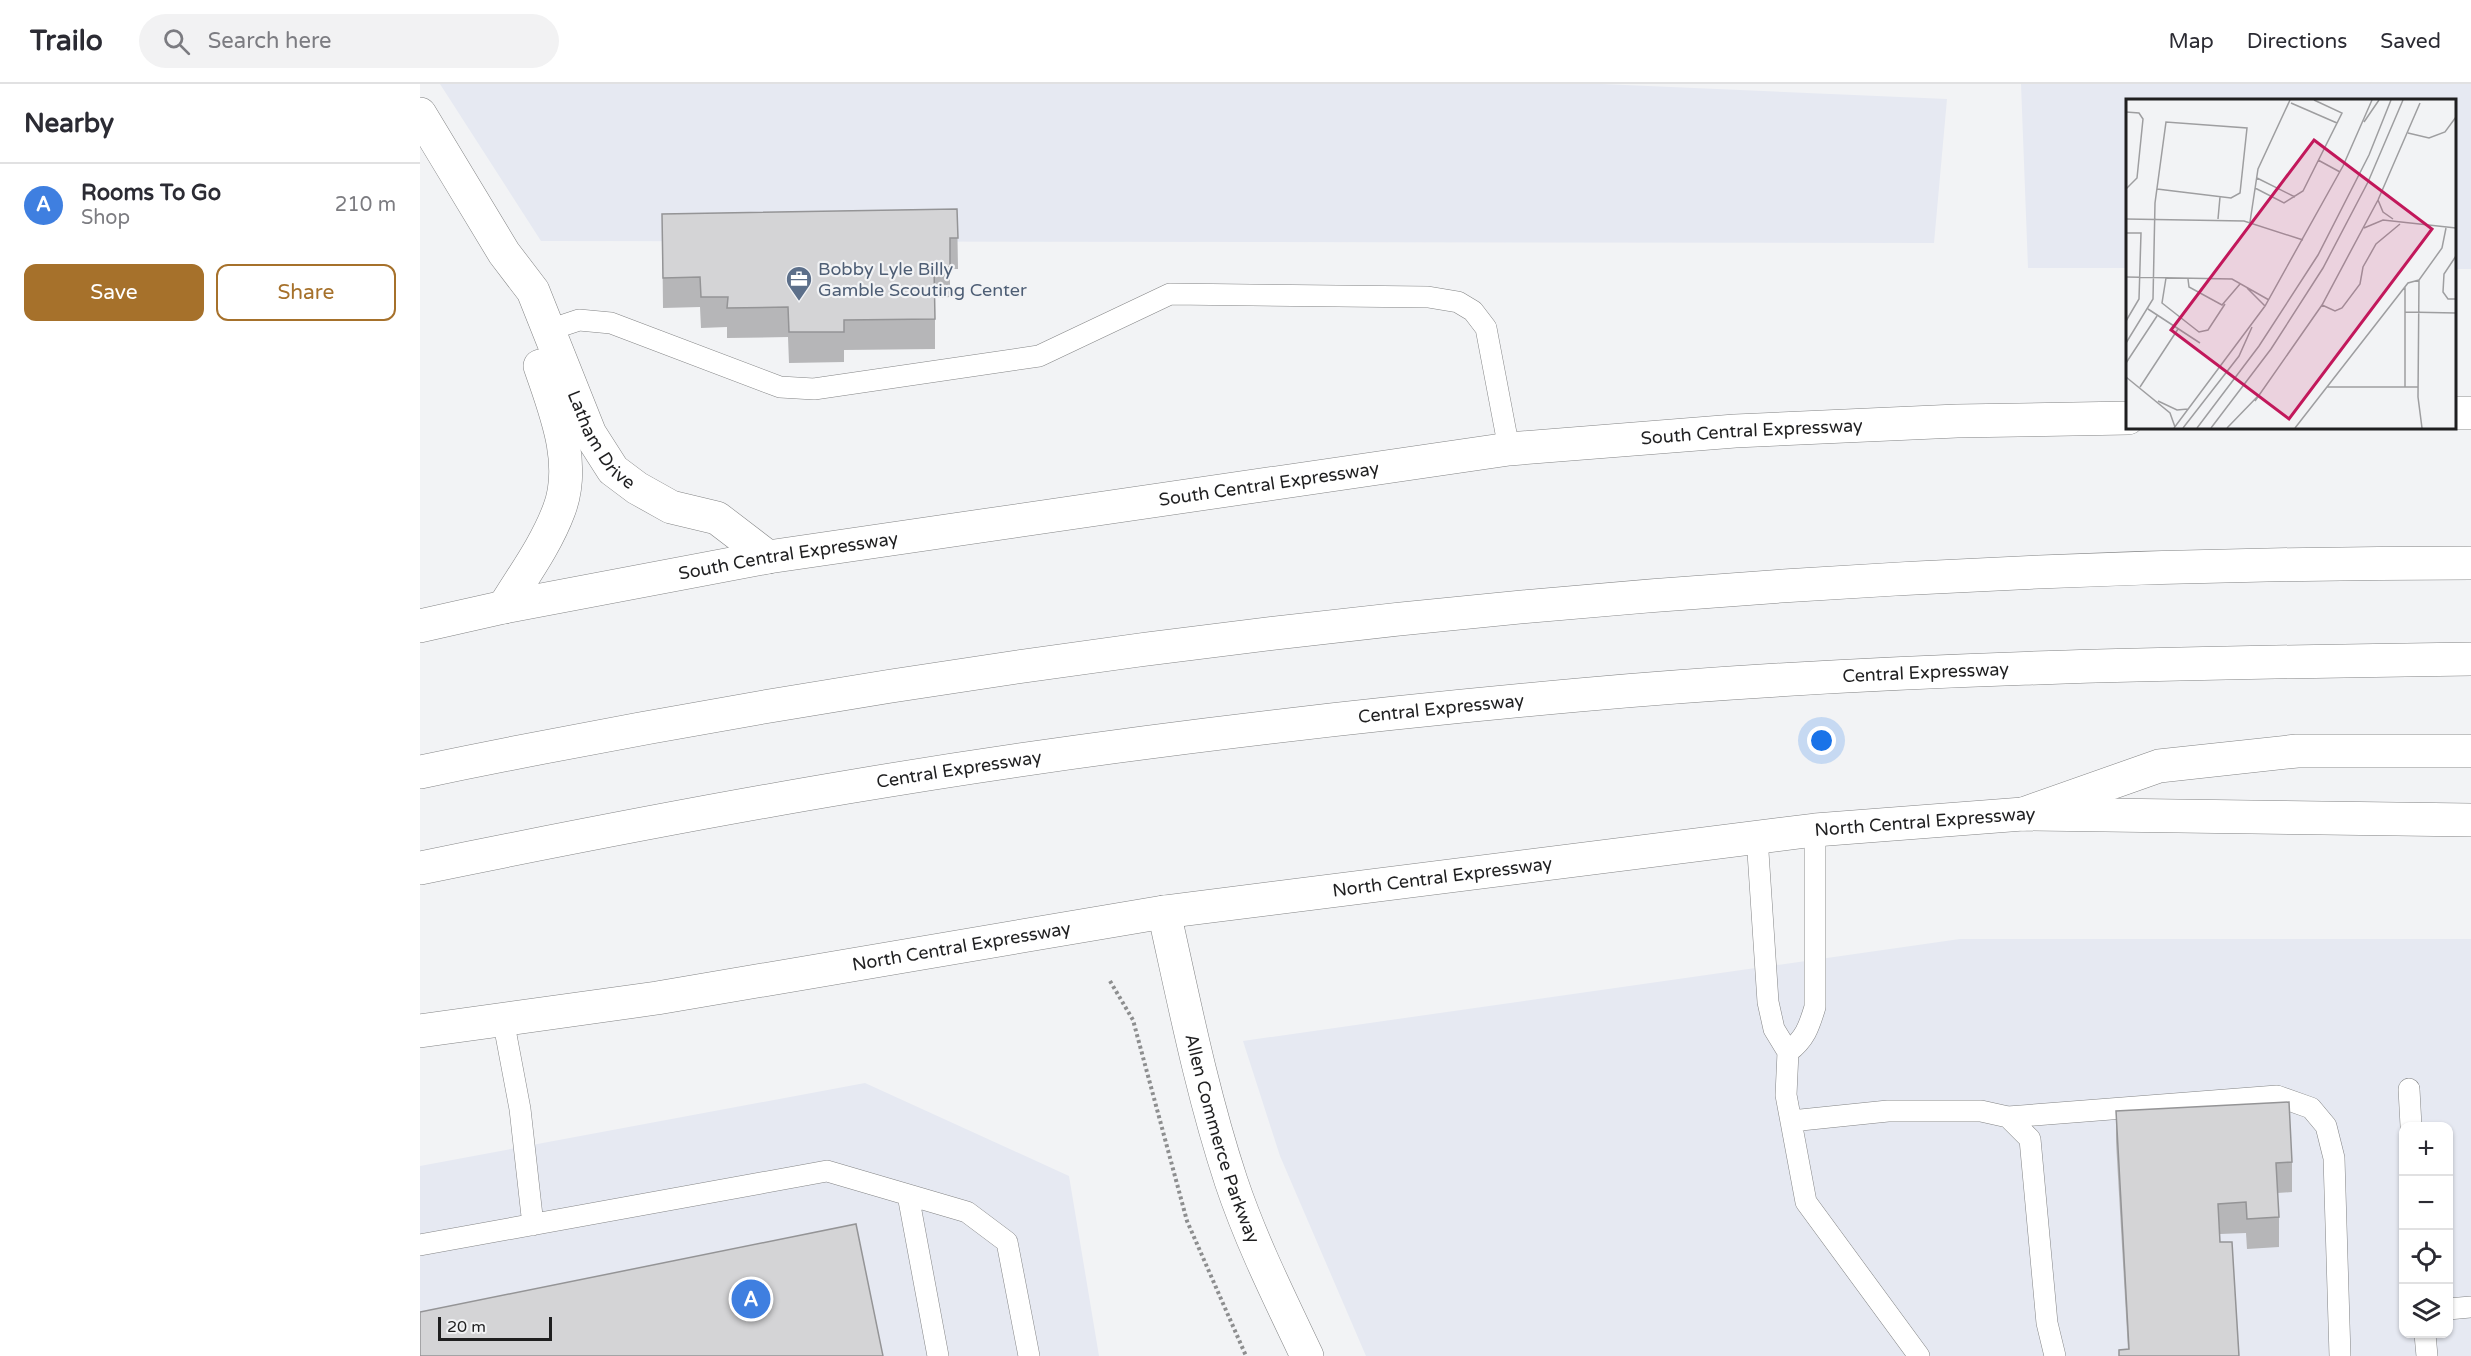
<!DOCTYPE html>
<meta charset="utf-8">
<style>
body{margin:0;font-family:"Varela Round",sans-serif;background:#f2f2f3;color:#2b2b33}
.controls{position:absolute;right:18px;bottom:18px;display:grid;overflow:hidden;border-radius:12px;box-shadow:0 2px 4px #0004}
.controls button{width:54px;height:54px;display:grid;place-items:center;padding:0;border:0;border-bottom:2px solid #e1e1e2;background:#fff;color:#2b2b33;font:30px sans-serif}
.scale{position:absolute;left:18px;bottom:15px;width:114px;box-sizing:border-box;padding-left:6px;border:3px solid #1f1f20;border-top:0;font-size:16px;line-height:21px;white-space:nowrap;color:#1f1f20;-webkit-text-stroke:4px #f2f3f5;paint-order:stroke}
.you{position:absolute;left:1402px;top:657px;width:21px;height:21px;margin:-15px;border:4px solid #fff;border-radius:50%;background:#1a73e8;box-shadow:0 0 0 9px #1a73e833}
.badge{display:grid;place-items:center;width:39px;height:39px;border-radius:50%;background:#a6712b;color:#fff;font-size:20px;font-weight:700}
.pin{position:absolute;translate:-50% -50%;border:3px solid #fff;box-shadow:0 2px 6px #0006}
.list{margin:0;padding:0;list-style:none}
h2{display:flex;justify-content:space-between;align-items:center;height:78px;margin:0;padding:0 24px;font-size:26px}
h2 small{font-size:20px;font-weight:400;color:#7c7c81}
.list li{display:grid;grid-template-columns:39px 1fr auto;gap:18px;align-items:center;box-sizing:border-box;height:84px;padding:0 24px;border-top:2px solid #e1e1e2}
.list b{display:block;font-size:22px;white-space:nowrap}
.list p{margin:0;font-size:20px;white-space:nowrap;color:#7c7c81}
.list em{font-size:20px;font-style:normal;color:#7c7c81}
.actions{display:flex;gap:12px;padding:18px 24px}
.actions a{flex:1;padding:14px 0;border:2px solid #a6712b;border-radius:12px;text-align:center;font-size:21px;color:#a6712b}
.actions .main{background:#a6712b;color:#fff}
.icon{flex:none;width:33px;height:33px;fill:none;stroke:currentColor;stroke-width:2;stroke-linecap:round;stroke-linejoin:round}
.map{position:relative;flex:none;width:2051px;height:1272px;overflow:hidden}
header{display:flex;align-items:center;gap:36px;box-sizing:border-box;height:84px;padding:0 30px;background:#fff;border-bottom:2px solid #e1e1e2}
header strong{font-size:28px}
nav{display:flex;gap:33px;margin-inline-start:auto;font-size:21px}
.search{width:420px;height:54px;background:#f2f2f3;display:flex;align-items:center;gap:15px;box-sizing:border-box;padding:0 21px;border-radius:33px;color:#7c7c81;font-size:22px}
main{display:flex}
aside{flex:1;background:#fff}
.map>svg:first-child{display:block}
</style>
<header>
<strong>Trailo</strong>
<div class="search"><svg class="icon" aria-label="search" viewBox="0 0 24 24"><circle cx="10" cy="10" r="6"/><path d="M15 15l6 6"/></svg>Search here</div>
<nav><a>Map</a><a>Directions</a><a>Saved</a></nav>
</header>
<main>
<aside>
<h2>Nearby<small></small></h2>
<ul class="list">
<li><span class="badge" style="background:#3f7fe0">A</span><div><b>Rooms To Go</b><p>Shop</p></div><em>210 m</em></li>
</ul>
<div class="actions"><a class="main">Save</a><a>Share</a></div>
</aside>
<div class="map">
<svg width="2051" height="1272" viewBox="0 0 2051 1272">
<rect width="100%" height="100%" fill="#f2f3f5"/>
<path fill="#e6e9f2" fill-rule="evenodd" d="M20,0H1182L1527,15L1514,159L121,157Z
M1601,0H2051V185H2035L2034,16H1708L1707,184H1608Z
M1540,855H2051V1272H946L860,1072L823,957ZM1984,1042H2028V1250H1984Z
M445,999L649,1092L679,1272H0V1082Z"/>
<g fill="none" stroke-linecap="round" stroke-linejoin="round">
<g stroke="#838485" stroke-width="22">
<path id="lane" d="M129,246L159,236L191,239L360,303L394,305L619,272L750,210L1008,213L1038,218L1053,227L1066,244L1089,365
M1337,753L1348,918L1354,945L1368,968L1366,1011L1386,1118L1499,1272
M83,935L100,1025L113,1141
M1368,968C1385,955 1389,943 1395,923V746
M1989,1005L1991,1042
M1588,1033L1857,1012L1891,1024L1906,1042L1914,1074L1920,1272
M1371,1037L1468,1027H1561L1588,1033L1610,1055L1627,1239L1635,1272
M488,1111L518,1272
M0,1161L407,1087L547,1128L587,1158L609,1272
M2028,1225L2051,1223
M2005,1250L2007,1272"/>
</g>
<g stroke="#838485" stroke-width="34">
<g id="street">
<path id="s1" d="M0,30L84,169L113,207L170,350L193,386L217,404L251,423L297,434L348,473"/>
<path d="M84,523C103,492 126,461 139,426C157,379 135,326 120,282"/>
</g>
</g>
<g stroke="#838485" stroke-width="34">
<g id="secondary">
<path d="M2034,329H2051"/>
<path id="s2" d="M0,542L84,523L348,473L1089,365L1315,347L1537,337L1708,334"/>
<path id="s3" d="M744,828C764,918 782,1009 811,1097C831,1157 860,1215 887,1272"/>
<path id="s4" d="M0,947L237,914L744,828L1395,746L1603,730L2051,736"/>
</g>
</g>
<g stroke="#838485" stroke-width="34">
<g id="highway">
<path d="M0,688C675,548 1362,479 2051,479"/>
<path d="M1603,730L1739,682L1877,667H2051"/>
<path id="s5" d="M0,784C142,755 285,727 428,703C670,662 915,633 1159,611C1456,584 1753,579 2051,575"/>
</g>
</g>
<path stroke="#8d8e8f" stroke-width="4" stroke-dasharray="3 3" stroke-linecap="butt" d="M690,897L713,936L767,1137L826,1272"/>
<use href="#lane" stroke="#fff" stroke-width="21"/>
<use href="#street" stroke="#fff" stroke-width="33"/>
<use href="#secondary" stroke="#fff" stroke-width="33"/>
<use href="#highway" stroke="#fff" stroke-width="33"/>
</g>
<path fill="#b6b6b8" d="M537,125L538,185H530V213L515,214V265L424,266V278L369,279L368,253L307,254V243L281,244L280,223L243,224L242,130Z
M1696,1027L1872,1078V1108L1857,1109L1859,1133V1163L1827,1165L1826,1149L1800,1150V1158L1819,1272L1708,1266L1696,1058Z"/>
<path fill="#d4d4d6" stroke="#949496" stroke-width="1.5" d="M537,125L538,154H530V183H514L515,235L424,236V248H369L368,223L307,224L308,213H281L280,193L243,194L242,130Z
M1869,1018L1872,1078L1856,1079L1859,1133L1827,1135L1826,1118L1798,1120L1800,1158H1812L1819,1272H1699V1266L1709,1265L1696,1027Z
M436,1140L463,1272H0V1228Z"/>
<defs>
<g id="office-pin" transform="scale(1.35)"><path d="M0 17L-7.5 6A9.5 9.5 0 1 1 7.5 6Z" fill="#5c6f8a" stroke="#f2f3f5"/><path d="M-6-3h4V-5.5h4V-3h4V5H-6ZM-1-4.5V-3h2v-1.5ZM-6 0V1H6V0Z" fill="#fff"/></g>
</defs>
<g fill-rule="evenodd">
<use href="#office-pin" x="379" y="195"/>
</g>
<g text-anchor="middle" stroke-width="4.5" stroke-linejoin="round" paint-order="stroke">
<g font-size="18" fill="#4e5e75" stroke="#f2f3f5" text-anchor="start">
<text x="398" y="191">Bobby Lyle Billy<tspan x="398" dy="21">Gamble Scouting Center</tspan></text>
</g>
<g font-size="18" fill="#1f1f20" stroke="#f2f3f5">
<text dy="6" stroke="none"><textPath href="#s2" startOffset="1347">South Central Expressway</textPath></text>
<text dy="6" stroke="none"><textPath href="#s1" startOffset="375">Latham Drive</textPath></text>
<text dy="6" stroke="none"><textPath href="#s2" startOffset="861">South Central Expressway</textPath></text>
<text dy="6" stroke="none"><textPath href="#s2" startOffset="375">South Central Expressway</textPath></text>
<text dy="6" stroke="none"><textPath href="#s5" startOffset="1520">Central Expressway</textPath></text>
<text dy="6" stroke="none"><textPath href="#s5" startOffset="1034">Central Expressway</textPath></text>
<text dy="6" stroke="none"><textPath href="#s5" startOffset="548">Central Expressway</textPath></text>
<text dy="6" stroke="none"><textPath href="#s4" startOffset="1520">North Central Expressway</textPath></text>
<text dy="6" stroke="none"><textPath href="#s4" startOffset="1034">North Central Expressway</textPath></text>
<text dy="6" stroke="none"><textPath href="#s4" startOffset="548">North Central Expressway</textPath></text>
<text dy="6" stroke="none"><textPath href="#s3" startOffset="234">Allen Commerce Parkway</textPath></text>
</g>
</g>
<g transform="translate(1706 15)">
<rect width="330" height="330" fill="#f2f3f5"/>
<path fill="none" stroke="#9e9ea0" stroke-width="1.5" d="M165,4L211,24M0,13L13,14L17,20L11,79L0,90M238,23L253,1M282,34L303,39L319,33L330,18M192,61L214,73M131,79L169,98M129,89L158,104L177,92L216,14L188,1M252,101L257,113L267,120M0,120L118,122L177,141M92,120L94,98M124,123L132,70L164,1M238,129L257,121L330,129M0,134H15L13,200L0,222M330,157L318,175L317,193L322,200H330M0,178L106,180L143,201M40,179L36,204L73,233L82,231L99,205M62,180L63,188L96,206L114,185M121,189L139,207M196,206L209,212L216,209L234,185L237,168L250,145L274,125M22,210L74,244M279,213L330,214M0,244L27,200L29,104L40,23L121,29L114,94L105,99L31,90M0,264L31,217M0,278L44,314L49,328M14,288L52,230M201,288H292M279,288V188M32,302L51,311L62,310M129,302L196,206L252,101L294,4M48,329L139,207L217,67L246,1M57,329L113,257L126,228M71,329L133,247L192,156L243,56L265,1M85,329L145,250L197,169L242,83L277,1M101,329L132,297M169,329L282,184L293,181M296,329L292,298L293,181L316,149L320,129"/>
<path fill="#c2185b" fill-opacity="0.15" stroke="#c2185b" stroke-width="3" d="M188,41L306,130L163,320L45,231Z"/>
<rect width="330" height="330" fill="none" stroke="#1f1f20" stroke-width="3"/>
</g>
</svg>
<div class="controls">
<button>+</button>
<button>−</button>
<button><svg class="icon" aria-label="locate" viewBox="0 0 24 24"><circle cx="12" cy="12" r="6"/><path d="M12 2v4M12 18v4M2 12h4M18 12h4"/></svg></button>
<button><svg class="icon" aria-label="layers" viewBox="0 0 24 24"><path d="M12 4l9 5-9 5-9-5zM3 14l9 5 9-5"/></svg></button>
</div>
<div class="scale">20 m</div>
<div class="you"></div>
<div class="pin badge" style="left:331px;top:1215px;background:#3f7fe0">A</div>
</div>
</main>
